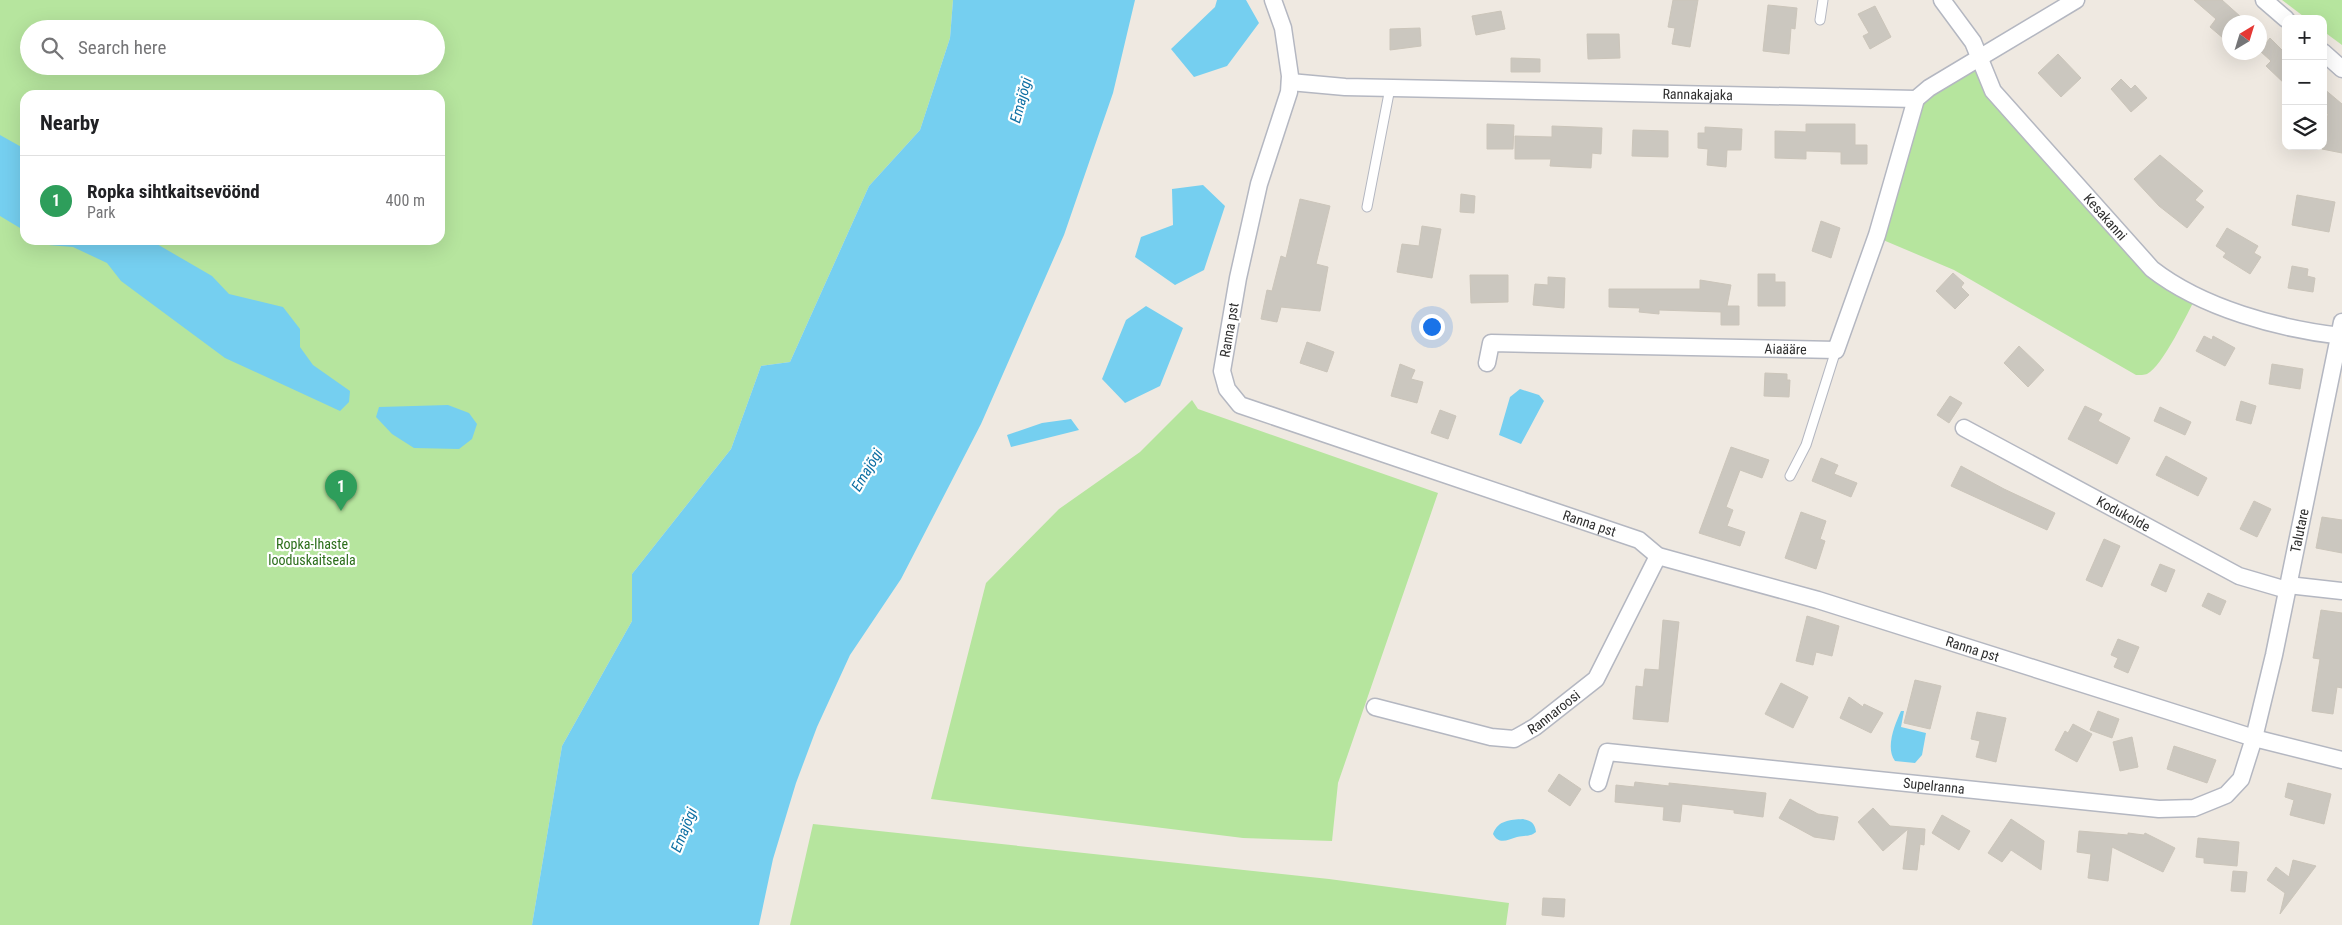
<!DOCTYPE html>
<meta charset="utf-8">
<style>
body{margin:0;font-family:"Roboto Condensed",sans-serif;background:#f2f2f2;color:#202124}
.controls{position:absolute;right:15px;top:15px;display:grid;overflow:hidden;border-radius:10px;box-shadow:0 5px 20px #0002}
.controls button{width:45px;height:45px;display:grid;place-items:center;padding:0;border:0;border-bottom:1px solid #e0e0e0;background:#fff;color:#202124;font:25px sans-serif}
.compass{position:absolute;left:2222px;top:15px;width:45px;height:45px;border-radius:50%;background:#fff;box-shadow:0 5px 20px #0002;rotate:38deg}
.you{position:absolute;left:1431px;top:326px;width:18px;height:18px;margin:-12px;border:4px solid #fff;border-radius:50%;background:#1a73e8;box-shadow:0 0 0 8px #1a73e833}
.badge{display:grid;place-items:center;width:32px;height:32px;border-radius:50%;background:#111827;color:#fff;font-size:16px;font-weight:700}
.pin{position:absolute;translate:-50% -41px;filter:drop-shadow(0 1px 2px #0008)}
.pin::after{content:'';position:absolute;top:26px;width:18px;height:15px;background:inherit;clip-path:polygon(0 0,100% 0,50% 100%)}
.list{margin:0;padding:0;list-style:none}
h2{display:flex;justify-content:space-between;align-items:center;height:65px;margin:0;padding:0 20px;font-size:21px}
h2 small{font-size:16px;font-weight:400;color:#757577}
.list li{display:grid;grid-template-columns:32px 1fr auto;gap:15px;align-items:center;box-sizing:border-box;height:90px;padding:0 20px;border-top:1px solid #e0e0e0}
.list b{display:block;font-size:19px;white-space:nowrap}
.list p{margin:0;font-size:16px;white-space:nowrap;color:#757577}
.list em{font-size:16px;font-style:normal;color:#757577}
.icon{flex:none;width:28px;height:28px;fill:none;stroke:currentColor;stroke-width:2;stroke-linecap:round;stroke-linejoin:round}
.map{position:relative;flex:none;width:2342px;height:925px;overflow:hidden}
.search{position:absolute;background:#fff;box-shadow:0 5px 20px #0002;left:20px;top:20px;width:425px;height:55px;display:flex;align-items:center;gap:12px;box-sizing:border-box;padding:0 18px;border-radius:28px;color:#757577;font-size:19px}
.panel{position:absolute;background:#fff;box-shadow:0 5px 20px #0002;left:20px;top:90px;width:425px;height:155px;border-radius:15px}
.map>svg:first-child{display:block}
</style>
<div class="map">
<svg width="2342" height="925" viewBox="0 0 2342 925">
<rect width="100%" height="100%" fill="#efe9e1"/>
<path fill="#b6e59e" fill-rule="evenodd" d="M0,0H953L950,38L920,130L869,186L790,362L761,366L731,449L632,574V621L562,746L532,925H0ZM29,29H436V66H29ZM25,95H440V240H25Z
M2282,0H2342V45L2323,31V19H2307Z
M1971,62L2091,213L2197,295C2188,312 2163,366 2147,374C2145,375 2139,375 2136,375L1954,270L1876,237L1918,96Z
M1192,400L1198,409L1438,493L1338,783L1332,841L1243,838L931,799L986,583L1059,509L1140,452Z
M813,824L1329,879L1509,903L1506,925H790Z"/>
<path fill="#75cff0" d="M953,0H1135L1113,93L1064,235L981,424L901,579L850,655L817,727L796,783L773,859L759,925H532L562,746L632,621V574L731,449L761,366L790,362L869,186L920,130L950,38Z
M1217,0H1246L1259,23L1227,66L1194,77L1171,49L1215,7Z
M0,135L25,149V231L0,216Z
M1203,185L1225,206L1204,270L1175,285L1135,257L1141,237L1173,225L1172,189Z
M40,240H150L212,276L229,294L283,307L300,329V347L313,365L350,391L349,402L340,411L225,358L121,281L107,263L73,247L48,245Z
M1146,306L1183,328L1160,386L1125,403L1102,379L1126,320Z
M1520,389L1539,395L1544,401L1521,444L1499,435L1510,397Z
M448,405L469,413L477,424L472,439L459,449L414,448L392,434L376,417L379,407Z
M1071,419L1079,430L1011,447L1007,435L1042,423Z
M1901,711H1904L1901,727L1926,733L1922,755L1915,763L1895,761C1885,748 1895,724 1901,711Z
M1523,819C1531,821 1535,823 1536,832C1530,837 1525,835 1517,837C1507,840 1499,845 1493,834C1498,820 1510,820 1523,819Z"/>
<path fill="#cbc7bf" stroke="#cbc5ba" d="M1673,0H1698L1690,47L1672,44L1675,28L1668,27Z
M2194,0H2222L2241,17L2236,22H2230V30L2223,38L2210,27L2216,19Z
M1768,5L1797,8L1795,29L1791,28L1789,54L1763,51Z
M1875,6L1891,37L1870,49L1863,36L1869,33L1858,14Z
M1501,11L1505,29L1476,35L1472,16Z
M1420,28L1421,46L1390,50V29Z
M1587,34H1619L1620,58L1588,59Z
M2270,38L2282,50L2286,46V85L2266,66L2271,61L2260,51Z
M2058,54L2081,78L2061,97L2038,73Z
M1511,58L1540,59V72H1511Z
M2121,79L2131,89L2135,85L2147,98L2131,112L2111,89Z
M2323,88L2342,104V153L2322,149L2328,114L2323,110Z
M1487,124L1514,125L1513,149H1487Z
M1806,124H1855V145H1867V164H1841V152L1806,151V159L1775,158V131L1806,132Z
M1552,126L1602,128L1601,154L1592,153L1591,168L1550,166L1551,159H1515V136L1552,137Z
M1705,127L1742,129L1741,150H1727L1726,167L1707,165L1708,149L1698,148V133H1705Z
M1633,130L1668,131V157L1632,156Z
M2160,155L2203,191L2195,200L2204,207L2187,228L2159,206L2134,179Z
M1461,194L1475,196L1474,213L1460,212Z
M2297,195L2335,202L2329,232L2292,225Z
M1300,199L1330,206L1316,264L1328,267L1320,311L1281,307L1277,322L1261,319L1267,290L1272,291L1281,256L1286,258Z
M1821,221L1840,228L1831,258L1812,251Z
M1422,226L1441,229L1432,278L1397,272L1402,244L1419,246Z
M2227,228L2258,246L2254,253L2261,257L2250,274L2223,257L2226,253L2216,246Z
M2292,266L2308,269L2307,276L2315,278L2313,292L2288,288Z
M1953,273L1964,283L1961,287L1969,295L1955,309L1936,291Z
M1758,274H1775V282H1785V306H1758Z
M1470,275H1508V302L1471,303Z
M1548,277L1565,278L1564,308L1533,305L1535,284L1548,285Z
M1700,280L1731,285L1727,306H1739V325H1721V312L1659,310V314L1639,312L1640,308L1609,307V289H1700Z
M2204,336L2212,340L2213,336L2235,348L2225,366L2196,351Z
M1307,342L1334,352L1327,372L1300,363Z
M2019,346L2044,370L2028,387L2004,363Z
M1400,364L1415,370L1411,379L1423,382L1417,403L1391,396Z
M2272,364L2303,369L2300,389L2269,384Z
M1765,373L1787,374V380H1790L1789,397L1764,396Z
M1950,396L1962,403L1949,423L1937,415Z
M2241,401L2256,406L2251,424L2236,420Z
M2085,406L2102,414L2098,421L2130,438L2117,464L2068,439Z
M2160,407L2191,422L2185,435L2154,421Z
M1440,410L1456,416L1448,439L1431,433Z
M1731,447L1769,460L1762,478L1740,470L1726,507L1733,510L1727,526L1745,532L1740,546L1699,533Z
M2166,456L2207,478L2198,496L2156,475Z
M1821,458L1838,465L1834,474L1857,483L1851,497L1812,481Z
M1961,466L2004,489L2055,513L2047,530L1951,486Z
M2254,501L2271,509L2257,537L2240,529Z
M1801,512L1826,521L1820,539L1825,541L1816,569L1785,558Z
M2322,517L2342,520V553L2316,548Z
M2104,539L2120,546L2102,587L2086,580Z
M2160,564L2175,570L2166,592L2151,585Z
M2208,593L2226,601L2220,615L2202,606Z
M2321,610L2342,613V688L2337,687L2333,714L2312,711L2320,659L2313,658Z
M1807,616L1839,626L1832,656L1816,652L1813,665L1796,661Z
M1663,620L1679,622L1668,722L1633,719L1636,686L1643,687L1645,669L1659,670Z
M2118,639L2139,647L2128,673L2114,667L2118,658L2111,655Z
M1915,680L1941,686L1930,729L1904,723Z
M1781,683L1808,697L1793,728L1765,714Z
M1849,697L1863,707L1864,704L1883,713L1871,733L1840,718Z
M2098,711L2119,719L2112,738L2090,730Z
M1977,712L2006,718L1996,762L1976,757L1980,741L1971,739Z
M2073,724L2092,734L2077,762L2055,750L2065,731L2068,733Z
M2132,737L2138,767L2120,771L2113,742Z
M2174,746L2216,760L2207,783L2167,769Z
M1559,774L1581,789L1570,806L1548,791Z
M1635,782L1669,786V783L1766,793L1763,817L1734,813V810L1682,804L1680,822L1663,820L1664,807L1615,802L1616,785L1634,787Z
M2288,783L2331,794L2324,824L2290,815L2294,800L2285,797Z
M1790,799L1818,814L1838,817L1834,840L1814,837L1779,818Z
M1873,808L1890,826L1925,829L1924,845L1920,844L1917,870L1903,869L1908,829L1883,851L1858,822Z
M1942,815L1970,831L1959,850L1932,833Z
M2011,819L2044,841L2041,870L2011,850L2002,862L1988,853Z
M2079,831L2128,835V833L2144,835L2145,833L2175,848L2163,872L2112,847L2108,881L2088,878L2091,854L2077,852Z
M2198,838L2239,842L2237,866L2204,863V858L2196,857Z
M2293,860L2316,866L2280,914L2285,893L2267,880L2276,867L2289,877Z
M2233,871L2247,872L2245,892L2231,891Z
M1543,898L1565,899L1564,917L1542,915Z"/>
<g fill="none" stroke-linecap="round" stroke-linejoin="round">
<g stroke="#b4b7c1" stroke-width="11">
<path id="lane" d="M1820,20L1823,0
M1367,207L1390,88
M1790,476L1806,445L1836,350"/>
</g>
<g stroke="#b4b7c1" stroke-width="19">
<g id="street">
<path id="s1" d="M1273,0L1283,28L1290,76L1289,92L1259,184L1238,278L1222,371L1227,389L1240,405L1639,540L1658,556L1818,600L2254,738L2342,760"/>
<path id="s2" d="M1942,0L1973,42L1993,91L2152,269C2202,308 2279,329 2342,336"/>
<path d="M2264,0L2286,19"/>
<path d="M2323,52L2342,69"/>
<path id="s3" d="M1290,82L1345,87L1916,99L1929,88L2076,0"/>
<path id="s4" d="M1487,363L1491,343L1836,350L1877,235L1916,99"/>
<path id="s5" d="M1964,428L2239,576L2287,590"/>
<path d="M2288,585L2342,591"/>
<path id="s6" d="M1375,707L1491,737L1514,739L1535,727L1596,679L1658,556"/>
<path id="s7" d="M1598,783L1607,752L2159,809L2194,808L2226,795L2241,779L2254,738L2274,655L2342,322"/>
</g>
</g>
<use href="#lane" stroke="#fff" stroke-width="9"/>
<use href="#street" stroke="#fff" stroke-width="16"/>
</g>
<g text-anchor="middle" stroke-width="4.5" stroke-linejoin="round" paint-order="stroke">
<g font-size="14" fill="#2e2e2e" stroke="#fff">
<text dy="5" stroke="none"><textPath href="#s3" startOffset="408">Rannakajaka</textPath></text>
<text dy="5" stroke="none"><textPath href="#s2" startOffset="274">Kesakanni</textPath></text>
<text transform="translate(1229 330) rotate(-80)" y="5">Ranna pst</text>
<text dy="5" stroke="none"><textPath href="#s4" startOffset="315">Aiaääre</textPath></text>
<text dy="5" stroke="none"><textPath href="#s5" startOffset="181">Kodukolde</textPath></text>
<text dy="5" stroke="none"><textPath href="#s1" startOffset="790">Ranna pst</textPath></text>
<text dy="5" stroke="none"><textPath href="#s7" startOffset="934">Talutare</textPath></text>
<text dy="5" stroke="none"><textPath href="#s1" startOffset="1195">Ranna pst</textPath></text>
<text dy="5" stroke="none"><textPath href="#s6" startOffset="191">Rannaroosi</textPath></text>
<text dy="5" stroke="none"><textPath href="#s7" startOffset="361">Supelranna</textPath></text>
</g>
<g font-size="14" fill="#2c6e1b" stroke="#fff">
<text x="312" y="549">Ropka-Ihaste<tspan x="312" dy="16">looduskaitseala</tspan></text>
</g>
<g font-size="15" font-style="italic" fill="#0d6fa3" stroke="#fff">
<text transform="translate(1021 100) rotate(-75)" y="5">Emajõgi</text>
<text transform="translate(867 470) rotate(-59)" y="5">Emajõgi</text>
<text transform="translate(684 830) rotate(-68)" y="5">Emajõgi</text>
</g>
</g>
</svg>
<div class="controls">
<button>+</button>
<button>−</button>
<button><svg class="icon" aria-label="layers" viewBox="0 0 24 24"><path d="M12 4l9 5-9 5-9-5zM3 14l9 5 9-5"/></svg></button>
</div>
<svg class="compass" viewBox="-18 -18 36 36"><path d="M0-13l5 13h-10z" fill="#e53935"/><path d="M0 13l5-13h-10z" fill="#757577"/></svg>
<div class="you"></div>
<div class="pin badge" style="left:341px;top:511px;background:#2e9e5b">1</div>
<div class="search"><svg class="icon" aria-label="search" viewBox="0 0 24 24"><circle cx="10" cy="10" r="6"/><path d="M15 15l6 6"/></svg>Search here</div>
<section class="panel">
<h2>Nearby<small></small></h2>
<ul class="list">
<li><span class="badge" style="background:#2e9e5b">1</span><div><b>Ropka sihtkaitsevöönd</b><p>Park</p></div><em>400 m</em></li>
</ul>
</section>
</div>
